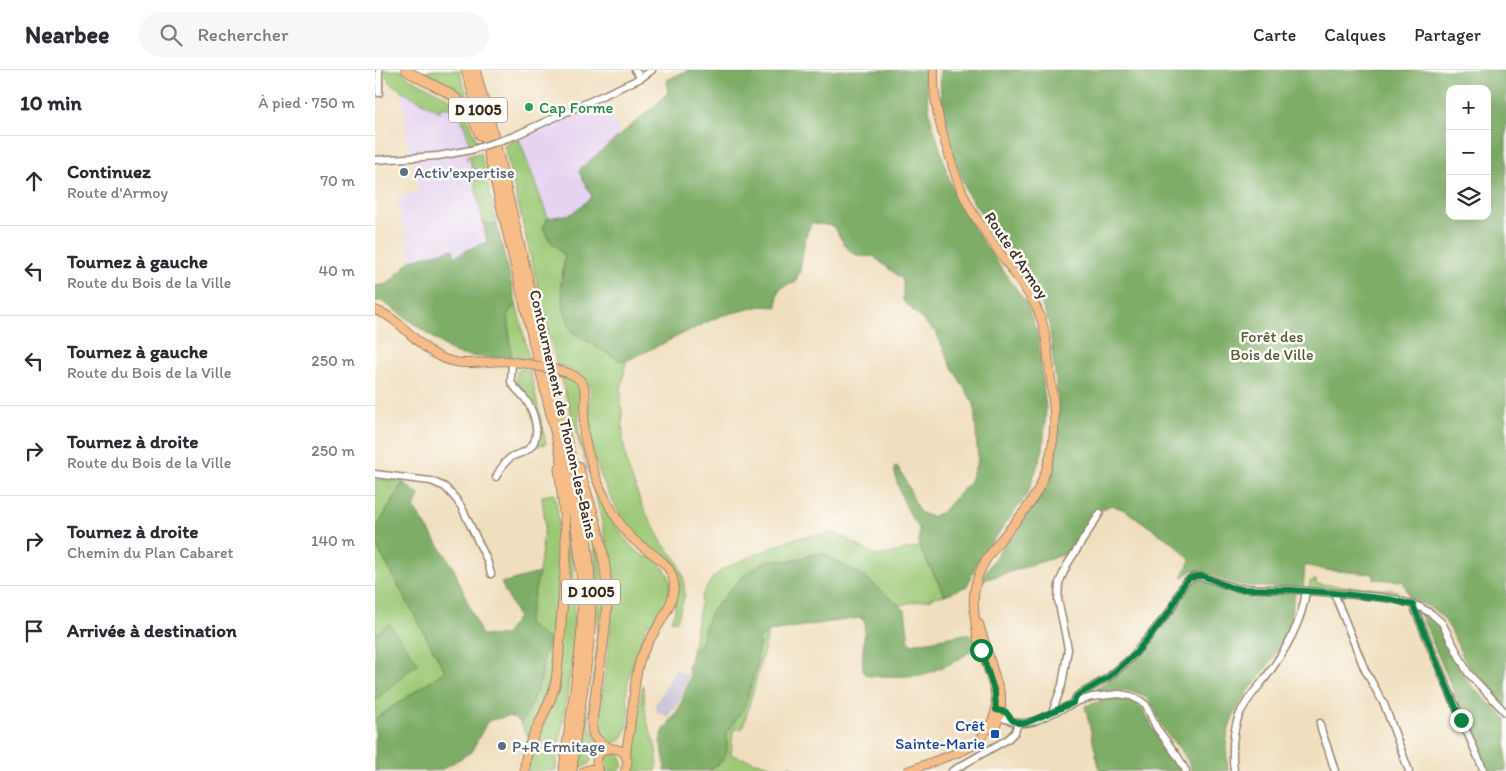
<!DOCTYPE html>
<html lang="fr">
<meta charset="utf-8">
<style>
body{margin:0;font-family:Itim,sans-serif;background:#f7f7f7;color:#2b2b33}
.controls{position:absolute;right:15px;top:15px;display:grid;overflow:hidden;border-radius:10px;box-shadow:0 5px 20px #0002}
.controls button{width:45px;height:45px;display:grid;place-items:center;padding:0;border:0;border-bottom:1px solid #e1e1e2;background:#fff;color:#2b2b33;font:25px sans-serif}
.stop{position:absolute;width:15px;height:15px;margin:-11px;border:4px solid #0b8043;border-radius:50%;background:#fff}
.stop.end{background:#0b8043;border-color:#fff;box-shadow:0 1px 5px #0008}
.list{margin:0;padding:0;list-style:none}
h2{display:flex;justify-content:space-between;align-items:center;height:65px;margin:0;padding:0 20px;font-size:21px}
h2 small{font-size:16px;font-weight:400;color:#7c7c81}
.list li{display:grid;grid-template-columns:32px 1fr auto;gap:15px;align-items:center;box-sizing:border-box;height:90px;padding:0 20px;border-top:1px solid #e1e1e2}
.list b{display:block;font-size:19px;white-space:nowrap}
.list p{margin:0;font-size:16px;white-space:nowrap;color:#7c7c81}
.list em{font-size:16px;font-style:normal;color:#7c7c81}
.icon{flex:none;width:28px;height:28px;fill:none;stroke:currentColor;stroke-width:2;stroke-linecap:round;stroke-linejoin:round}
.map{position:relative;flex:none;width:1131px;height:701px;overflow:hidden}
header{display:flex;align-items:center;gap:30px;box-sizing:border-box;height:70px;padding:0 25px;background:#fff;border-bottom:1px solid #e1e1e2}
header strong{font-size:24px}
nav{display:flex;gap:28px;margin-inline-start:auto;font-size:18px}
.search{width:350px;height:45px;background:#f7f7f7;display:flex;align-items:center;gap:12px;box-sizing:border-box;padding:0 18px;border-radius:28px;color:#7c7c81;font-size:19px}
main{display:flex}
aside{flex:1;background:#fff}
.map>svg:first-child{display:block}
</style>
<header>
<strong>Nearbee</strong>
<div class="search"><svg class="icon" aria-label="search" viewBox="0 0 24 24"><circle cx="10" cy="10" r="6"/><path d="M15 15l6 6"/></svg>Rechercher</div>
<nav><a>Carte</a><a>Calques</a><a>Partager</a></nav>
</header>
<main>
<aside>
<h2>10 min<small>À pied · 750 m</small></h2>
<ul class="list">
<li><svg class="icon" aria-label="ahead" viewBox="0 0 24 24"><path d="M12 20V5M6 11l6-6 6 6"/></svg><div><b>Continuez</b><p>Route d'Armoy</p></div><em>70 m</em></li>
<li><svg class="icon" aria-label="left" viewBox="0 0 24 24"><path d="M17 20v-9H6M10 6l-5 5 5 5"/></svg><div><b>Tournez à gauche</b><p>Route du Bois de la Ville</p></div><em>40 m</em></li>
<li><svg class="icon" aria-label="left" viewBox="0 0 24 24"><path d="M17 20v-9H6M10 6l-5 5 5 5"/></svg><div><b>Tournez à gauche</b><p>Route du Bois de la Ville</p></div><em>250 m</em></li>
<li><svg class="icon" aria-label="right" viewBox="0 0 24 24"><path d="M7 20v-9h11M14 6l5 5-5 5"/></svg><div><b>Tournez à droite</b><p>Route du Bois de la Ville</p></div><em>250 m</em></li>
<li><svg class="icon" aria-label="right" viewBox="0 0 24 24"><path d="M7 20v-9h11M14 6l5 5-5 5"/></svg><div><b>Tournez à droite</b><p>Chemin du Plan Cabaret</p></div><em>140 m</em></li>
<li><svg class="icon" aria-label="arrive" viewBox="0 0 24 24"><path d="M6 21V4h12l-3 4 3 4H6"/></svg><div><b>Arrivée à destination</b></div></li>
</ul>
</aside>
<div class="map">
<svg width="1131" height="701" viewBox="0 0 1131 701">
<rect width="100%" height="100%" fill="#fdfcf7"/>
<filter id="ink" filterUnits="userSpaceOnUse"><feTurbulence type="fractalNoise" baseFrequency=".02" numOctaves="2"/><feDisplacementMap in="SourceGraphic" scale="10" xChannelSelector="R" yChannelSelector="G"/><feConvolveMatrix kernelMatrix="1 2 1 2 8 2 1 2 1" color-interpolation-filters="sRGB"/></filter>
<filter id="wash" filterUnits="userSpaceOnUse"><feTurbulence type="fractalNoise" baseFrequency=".0096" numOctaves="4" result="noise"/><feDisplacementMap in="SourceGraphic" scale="20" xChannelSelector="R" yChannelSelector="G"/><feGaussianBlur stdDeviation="1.12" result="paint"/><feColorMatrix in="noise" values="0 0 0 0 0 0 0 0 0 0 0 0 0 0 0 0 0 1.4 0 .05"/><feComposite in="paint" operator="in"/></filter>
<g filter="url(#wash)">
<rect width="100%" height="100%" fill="#f0dfbf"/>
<path fill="#e5d3f0" d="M26,20L64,41L65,38L71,37L81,41L87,50L95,75L92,89H95L112,172L94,179L80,187L78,179L36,190L22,128L44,121L38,93L34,82Z
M229,30L245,64L206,98L205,102L217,127L196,144L173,148L144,69Z"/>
<path fill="#c7c0d8" d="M300,599L313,606L306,628L300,639L297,638L293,647L282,642L280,636Z"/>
<path fill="#9dc977" stroke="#6c7a4a" d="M9,0H24L36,9L70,26L84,36L95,53L102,73L95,75C90,60 87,34 65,38V42L17,15L9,3Z
M58,0H84L95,35L83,26L47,5L48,3Z
M144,69L173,148L168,158L175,171L190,186L186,214L197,262L244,290L251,291L246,320L248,368L252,395L266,433L274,449L288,474L302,490L308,506L310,524L302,551L296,550C298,547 300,544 300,540C300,535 299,501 297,498C291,485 270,476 260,466C253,459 248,449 243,441C230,417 219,393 214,366C207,331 236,307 182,296L129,75Z
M105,83C112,107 116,130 122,155L108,152L95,89L91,90L93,86Z
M141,234L155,291L136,287L133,242L138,238Z
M146,299L155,300L171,374L162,376L163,366L152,328L141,312L142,302Z
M186,306C219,316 200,341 204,364C206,379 212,397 218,412C225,429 242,461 254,474C258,478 264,484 269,486C271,487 274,487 276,488C285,491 293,502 295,511C297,522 291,541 282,549C279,551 274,553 272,555C268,560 269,564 268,569C266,578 259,588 257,598C254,607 251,618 252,628C252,631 254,635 254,639C254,653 251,674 234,674L221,664V651L223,648C229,604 239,560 236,516C233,443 202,376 186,306Z
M0,409L28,412L0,461Z
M180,424C187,463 185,500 181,539L183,540L178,606L173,625L153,668L146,653L152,644L167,606L168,589L174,570L152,554L164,503L170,455L167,426Z
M217,451L223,470L229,530L214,655L226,677L221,682L213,695L205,698C210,655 219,612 222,569C224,530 221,491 217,451Z
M195,460C200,499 201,537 198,575C195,618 185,659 181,701H153L154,687L174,642L193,461Z
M461,463L502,486L544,477L570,525L559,527L556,529L523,535L490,507L446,483L414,491L398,490L388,493L371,504L361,513L336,542L331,554L326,573L317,582L327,525L337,509L345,501L354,496L420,468Z
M0,473L70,601L0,649Z
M939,510H941V514L1019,520L1023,522L1024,528L934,519L935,512Z
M394,561L368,658L358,660L356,685L407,699L416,694L413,701H333L346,692L352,682V663L370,635L381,597L385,568Z
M268,615C269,627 270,639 272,651C276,668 286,682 281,701H253L255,694L254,686L260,645L263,641Z
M237,682L245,685C248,691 249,696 244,701H229C222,692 227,684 237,682Z"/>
<path fill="#7ead68" stroke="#5c6c43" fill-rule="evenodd" d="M313,0H550V7L555,46L577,118L587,138L608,172L652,234L663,267L671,340L668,380L652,425L602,492L592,516L570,525L544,477V458C532,443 522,417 519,398L522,396L530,409L544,442L557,447L567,442L594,413L603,390L599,334L575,294L562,264L528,231V210L498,186C474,190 470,174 458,156L436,153L430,169L425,200L420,213L411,215L403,221L402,237L386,236L345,246L251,291L244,290L197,262L188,237L186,214L190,186L175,171L168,158L173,148L196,144L217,127L204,102L206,98L282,34L293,22L292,10Z
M565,0H1131V636C1118,623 1103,610 1092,594C1082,578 1078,557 1064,544C1056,536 1045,534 1036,530L1028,511L999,509V504L950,500L930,495L928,519C907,517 885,518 864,515C848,512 835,502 819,500L807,508L815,490L802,476L750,440L736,435L720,443L694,483L606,511L610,503L625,480L660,432L674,405L683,368L684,340L674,253L666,233L591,121L571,63L566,34ZM1075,19H1112V146H1075Z
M108,152L122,155L141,234L138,238L133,242L136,287L111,288L81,284L7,231H0V216L13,214L36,190L78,179L80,187L94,179L112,172Z
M28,412L44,425L39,438L77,495L107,566L130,565L143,547L126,513L164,503L152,554L174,570L168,589L165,611L152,644L146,653L140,648L134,646L115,650L111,654L96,682L66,700L54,701H0V649L70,601L0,473V461Z
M446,483L490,507L530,540L534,572L537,574L591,564C596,565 598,569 601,573C598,586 557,603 545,605C529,607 511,606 494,606C493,605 491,605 490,604C485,600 490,562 490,553L488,549L484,548L394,561L385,568L381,597L370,635L352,663V682L346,692L333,701H289L290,694L288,682L285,671L288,662L305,637L315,606L313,598L317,582L326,573L331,554L336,542L361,513L371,504L388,493L398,490L414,491Z
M824,508C835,511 845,518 857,521C876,525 897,522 917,522L920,524C916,541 914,558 907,573C892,604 861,627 853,662C850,675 852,688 853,701H817C813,686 801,675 791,663C786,655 783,647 779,639C770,617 744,620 725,621L721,619C751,600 776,574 796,544C804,531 808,513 824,508Z
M1044,541C1072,551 1076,588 1092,610C1103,624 1118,636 1131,649V701H1113Z
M14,554L43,593L0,631V564Z
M732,629C743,629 754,628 763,634C772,641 775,655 782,665C790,677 800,687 806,701H725L710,636Z"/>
</g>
<g filter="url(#ink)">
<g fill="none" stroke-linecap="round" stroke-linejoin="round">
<g stroke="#96846e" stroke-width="9">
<path id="minor" d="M4,0V23
M260,0L266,8
M139,66L266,8L277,0
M0,90L63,86L96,80
M0,404L47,410L56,411L70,417L81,429L87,438L112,490L116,504
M121,407C125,399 130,390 138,386C143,384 148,383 152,380C168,370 160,343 151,330C147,324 140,319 136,312L137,292
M959,523L990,600L1009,634L1034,701
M1038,535L1068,607L1109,701
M698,633L702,626L734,607L756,588L795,541L810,512L818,507L825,506L861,518L923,520L1005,527L1023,530L1045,537L1057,544L1067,553L1093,603L1131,643
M677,643L687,615L693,579L689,558L683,530L684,513L692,495L725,443
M621,644L630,649L643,653H651L660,651L704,631L717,627L744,624L756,626L766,631L771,635L781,657L803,687L811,701
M945,653L946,659L953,679L960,701
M577,701L633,669L640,662L643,653
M859,701C857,683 857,665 863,648C869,632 881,620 891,607C910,581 927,553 931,521"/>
</g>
<g stroke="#96846e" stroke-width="10">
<path id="major" d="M559,0C558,31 565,56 574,85C581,107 588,128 601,148C614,168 628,187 642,207C650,219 660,231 665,246C671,261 672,278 674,294C676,310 678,326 679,343C681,373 672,408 655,433C636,462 601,488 599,525C598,535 601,560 603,570C609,592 625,622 620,643C617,656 608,665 600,675
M0,240C27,249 40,275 65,287C86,297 104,292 126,291C135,291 144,293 153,294
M186,301C224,309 206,337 209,363C211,378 217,396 222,410C229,427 241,449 252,463C266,481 297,488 299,514C300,540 273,565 265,590C259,609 259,630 256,650C255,662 251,675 251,687
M604,554L626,626V644L619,660
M209,701L222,697
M224,701C210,671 264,671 250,701
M533,701L587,681L603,673"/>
</g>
<g stroke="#96846e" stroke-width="11">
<path id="highway" d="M31,0C49,13 75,19 90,37C97,45 101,56 105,65
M91,0L104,43L113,81L195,424C204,467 209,512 207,557C204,605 194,653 189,701
M100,0L116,56L203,418C213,469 219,520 214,571C210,615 200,658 197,701
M203,396C217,439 232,481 232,526C232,570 220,612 217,656C217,668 224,672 234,678
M150,701C149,671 173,645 180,615C184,596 184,575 186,554C188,528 191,501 191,474C191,449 187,424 184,398"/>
</g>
<use href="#minor" stroke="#fff" stroke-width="6"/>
<use href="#major" stroke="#f7bd88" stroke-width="8"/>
<use href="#highway" stroke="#f7bd88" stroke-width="9"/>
<g stroke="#96846e" stroke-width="9" stroke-linecap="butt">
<path id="minor-bridge" d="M96,80L139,66"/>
</g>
<g stroke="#96846e" stroke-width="10" stroke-linecap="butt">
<path id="major-bridge" d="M153,294L186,301"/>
</g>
<use href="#minor-bridge" stroke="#fff" stroke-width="6"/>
<use href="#major-bridge" stroke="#f7bd88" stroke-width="8"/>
</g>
</g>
<g fill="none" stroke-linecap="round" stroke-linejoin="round" filter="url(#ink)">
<path stroke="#0b8043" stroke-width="6" d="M606,580L620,623L621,640L631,642L637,650L643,653H651L698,633L702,626L734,607L760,584L795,541L810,512L815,508L822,506H828L855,517L866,519L917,520L959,523L1014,529L1038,535L1086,650"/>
</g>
<circle fill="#2e9e5b" stroke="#fdfcf7" stroke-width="2" cx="154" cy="37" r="5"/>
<g fill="#5c6f8a" stroke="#fdfcf7" stroke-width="2">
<circle cx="29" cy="102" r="5"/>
<circle cx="127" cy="676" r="5"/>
</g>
<rect fill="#1a4fb4" stroke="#fdfcf7" stroke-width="2" x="615" y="659" width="10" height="10" rx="2.5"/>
<g text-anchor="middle" stroke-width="5" stroke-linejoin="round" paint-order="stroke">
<g fill="#fdfcf7" stroke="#75695f" stroke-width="1">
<rect x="74" y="27.5" width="58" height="25" rx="4"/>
<rect x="187" y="509.5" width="58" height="25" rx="4"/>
</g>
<g font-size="15" font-weight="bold" fill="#3b2a1e">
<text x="103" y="45">D 1005</text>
<text x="216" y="527">D 1005</text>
</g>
<g font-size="16" fill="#27864d" stroke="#fdfcf7" text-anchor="start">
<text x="164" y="43">Cap Forme</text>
</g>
<g font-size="16" fill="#4e5e75" stroke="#fdfcf7" text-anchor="start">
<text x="39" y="108">Activ'expertise</text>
<text x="137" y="682">P+R Ermitage</text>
</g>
<g font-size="16" fill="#3b2a1e" stroke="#fdfcf7">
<text transform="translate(642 185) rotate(56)" y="6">Route d'Armoy</text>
<text transform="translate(189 344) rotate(77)" y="6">Contournement de Thonon-les-Bains</text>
</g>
<g font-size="16" fill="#585a39" stroke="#fdfcf7">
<text x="897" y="272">Forêt des<tspan x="897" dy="18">Bois de Ville</tspan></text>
</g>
<g font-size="16" fill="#164399" stroke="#fdfcf7" text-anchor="end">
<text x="610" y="661">Crêt<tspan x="610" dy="18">Sainte-Marie</tspan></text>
</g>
</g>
</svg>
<div class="controls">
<button>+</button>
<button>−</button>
<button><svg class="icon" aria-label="layers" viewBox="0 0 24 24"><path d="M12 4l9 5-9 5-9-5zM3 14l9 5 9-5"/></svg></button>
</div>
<div class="stop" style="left:606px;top:580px"></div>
<div class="stop end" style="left:1086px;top:650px"></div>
</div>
</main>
